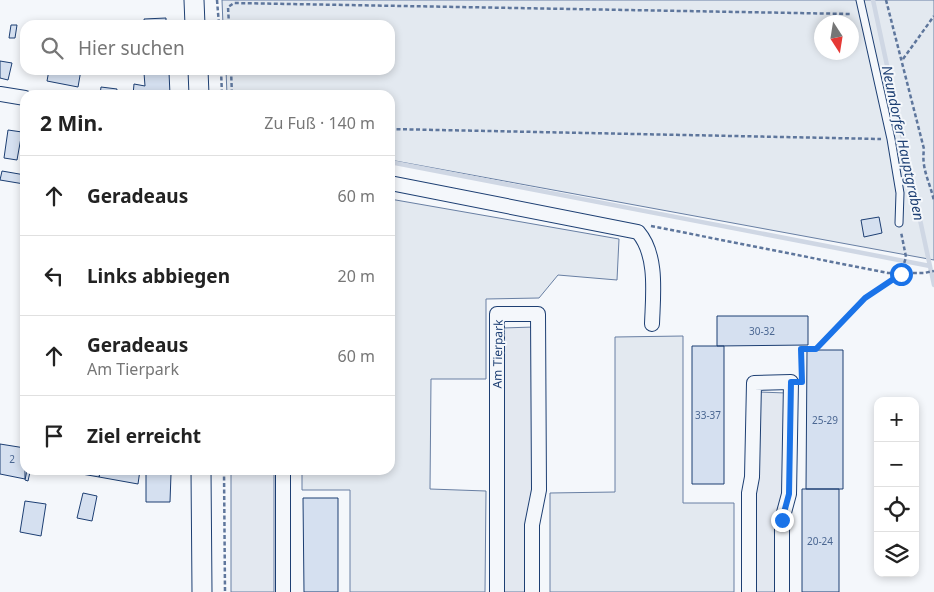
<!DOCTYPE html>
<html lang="de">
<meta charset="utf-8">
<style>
body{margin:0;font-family:"Noto Sans",sans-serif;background:#f2f2f2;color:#222}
.controls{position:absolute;right:15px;bottom:15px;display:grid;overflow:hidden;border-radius:10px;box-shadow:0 2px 8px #0003}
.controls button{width:45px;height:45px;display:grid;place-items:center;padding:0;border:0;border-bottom:1px solid #e0e0e0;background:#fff;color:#222;font:25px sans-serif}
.compass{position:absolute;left:814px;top:15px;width:45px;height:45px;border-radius:50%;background:#fff;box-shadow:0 2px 8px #0003;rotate:168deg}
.stop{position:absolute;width:15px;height:15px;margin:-11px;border:4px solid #1a73e8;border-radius:50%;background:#fff}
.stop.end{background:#1a73e8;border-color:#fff;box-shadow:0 1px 5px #0008}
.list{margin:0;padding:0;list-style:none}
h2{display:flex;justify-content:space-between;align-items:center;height:65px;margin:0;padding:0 20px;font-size:21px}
h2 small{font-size:16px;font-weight:400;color:#767676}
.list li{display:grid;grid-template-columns:32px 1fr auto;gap:15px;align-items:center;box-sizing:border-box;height:80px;padding:0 20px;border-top:1px solid #e0e0e0}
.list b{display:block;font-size:19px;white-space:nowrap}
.list p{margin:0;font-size:16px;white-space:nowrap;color:#767676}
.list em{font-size:16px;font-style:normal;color:#767676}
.icon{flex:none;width:28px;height:28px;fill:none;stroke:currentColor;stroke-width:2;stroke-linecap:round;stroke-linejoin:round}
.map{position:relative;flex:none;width:934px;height:592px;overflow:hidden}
.search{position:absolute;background:#fff;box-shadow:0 2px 8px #0003;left:20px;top:20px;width:375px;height:55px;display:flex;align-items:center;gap:12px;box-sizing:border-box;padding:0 18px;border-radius:15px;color:#767676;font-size:19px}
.panel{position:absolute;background:#fff;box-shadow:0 2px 8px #0003;left:20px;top:90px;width:375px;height:385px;border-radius:15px}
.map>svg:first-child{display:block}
</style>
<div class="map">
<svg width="934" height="592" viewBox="0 0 934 592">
<rect width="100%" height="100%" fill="#f4f7fb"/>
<path fill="#e3e9f0" stroke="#687fa3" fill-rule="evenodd" d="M222,0H934V260L390,160V95H227L226,70H390V25H223ZM822,22H852V52H822Z
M390,199L619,239L617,280L558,275L539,298L486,299V379H431L430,489L486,491L485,592H350V490H302V470H390Z
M683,336V503H734V592H550V493L615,492V337Z"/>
<path fill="#e3e8f0" stroke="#687fa3" d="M534,327L535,490L528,592H503L502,328Z
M758,392L787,393L778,592H753Z
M231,470H274V592H231Z"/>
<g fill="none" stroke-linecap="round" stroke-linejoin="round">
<path stroke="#cfd7e4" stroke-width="4.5" d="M873,0L934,285
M390,162L930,266"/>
</g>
<path fill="#d5e0f0" stroke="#1d3f73" d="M166,18V25H145L144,19Z
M11,25H17L15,38H9Z
M0,61L12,63L8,80L0,78Z
M49,70H81L78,87L47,81Z
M147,70H169V72L147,73Z
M169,72L170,95H133L134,84L145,86L144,73Z
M101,87L117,89L116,95H100Z
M8,130L22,132L17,160L4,158Z
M2,171L25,175L24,184L0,180Z
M879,217L882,233L864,237L861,220Z
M717,316H808V345L717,346Z
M692,346H724V484H692Z
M807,350H843V489H806Z
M0,444L25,448V479L0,474Z
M27,470H37L36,474L30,472L28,481L25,480Z
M77,470H101L99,477L76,473Z
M101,470H140L138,484L99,477Z
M146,470L171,474L170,502H146Z
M802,489H839V592H802Z
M83,493L97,496L92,521L77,518Z
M303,498H338V592H304Z
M25,501L46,504L41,536L20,532Z"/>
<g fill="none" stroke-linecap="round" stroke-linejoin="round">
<g stroke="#1d3f73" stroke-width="9">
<path id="service" d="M860,0L891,139L900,193L899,223"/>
</g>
<g stroke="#1d3f73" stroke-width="16">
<path id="minor" d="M0,94L25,98
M390,183L638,232C658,255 653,295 652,324
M283,470V592
M497,592V314H538L539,490L532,525V592
M749,592V493L752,477L754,383L791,382L789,494L782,520V592"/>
</g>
<g stroke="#1d3f73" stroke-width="21">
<path id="secondary" d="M194,0L195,25
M198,70L199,95
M201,470L202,592"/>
</g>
<path stroke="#5e769c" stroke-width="2.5" stroke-dasharray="4 2.5" stroke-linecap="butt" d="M217,0L219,25
M886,0L924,149C921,169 930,182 934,201
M229,25L228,7L234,3L852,14
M903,59L934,16
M221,70L222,95
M231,70L232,95
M390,129L881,139
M651,226L888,273H924L934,271
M801,371V349H816L865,298L901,274L906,257L901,232
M224,470L225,592"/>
<use href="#service" stroke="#f4f7fb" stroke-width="7"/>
<use href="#minor" stroke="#f4f7fb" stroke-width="14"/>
<use href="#secondary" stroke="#f4f7fb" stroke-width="19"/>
</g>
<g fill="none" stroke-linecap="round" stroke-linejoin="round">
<path stroke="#1a73e8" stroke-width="6" d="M782,520L789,494L791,382H802L801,349H816L865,298L901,274"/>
</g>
<g text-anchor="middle" stroke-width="4" stroke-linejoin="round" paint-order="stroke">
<g font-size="10" fill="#4b6792">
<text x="762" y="335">30-32</text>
<text x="708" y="419">33-37</text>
<text x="825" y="424">25-29</text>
<text x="12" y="463">2</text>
<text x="820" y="545">20-24</text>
</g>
<g font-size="12" fill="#1d3f73" stroke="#f4f7fb">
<text transform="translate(498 354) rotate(-89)" y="4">Am Tierpark</text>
</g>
<g font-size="14" font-style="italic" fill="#1d3f73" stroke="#f4f7fb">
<text transform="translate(903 143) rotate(78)" y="5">Neundorfer Hauptgraben</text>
</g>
</g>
</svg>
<div class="controls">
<button>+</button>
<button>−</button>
<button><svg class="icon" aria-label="locate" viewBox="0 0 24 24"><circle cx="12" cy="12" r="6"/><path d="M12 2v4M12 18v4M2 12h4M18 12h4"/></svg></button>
<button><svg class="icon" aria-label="layers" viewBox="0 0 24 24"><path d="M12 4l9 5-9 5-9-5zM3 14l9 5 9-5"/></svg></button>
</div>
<svg class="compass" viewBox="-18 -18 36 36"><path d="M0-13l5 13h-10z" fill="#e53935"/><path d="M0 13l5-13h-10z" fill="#767676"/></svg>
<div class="stop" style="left:901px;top:274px"></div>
<div class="stop end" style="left:782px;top:520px"></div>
<div class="search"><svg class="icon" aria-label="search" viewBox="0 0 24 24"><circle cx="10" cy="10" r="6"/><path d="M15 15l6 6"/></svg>Hier suchen</div>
<section class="panel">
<h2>2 Min.<small>Zu Fuß · 140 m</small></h2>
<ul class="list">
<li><svg class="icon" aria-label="ahead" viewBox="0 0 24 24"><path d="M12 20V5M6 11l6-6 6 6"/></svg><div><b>Geradeaus</b></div><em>60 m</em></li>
<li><svg class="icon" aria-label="left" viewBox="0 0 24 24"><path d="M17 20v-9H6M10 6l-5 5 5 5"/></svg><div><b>Links abbiegen</b></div><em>20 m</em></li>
<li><svg class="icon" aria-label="ahead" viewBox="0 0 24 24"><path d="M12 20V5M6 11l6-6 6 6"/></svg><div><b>Geradeaus</b><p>Am Tierpark</p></div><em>60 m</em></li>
<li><svg class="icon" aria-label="arrive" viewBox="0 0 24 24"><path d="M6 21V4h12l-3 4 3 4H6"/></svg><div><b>Ziel erreicht</b></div></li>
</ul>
</section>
</div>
